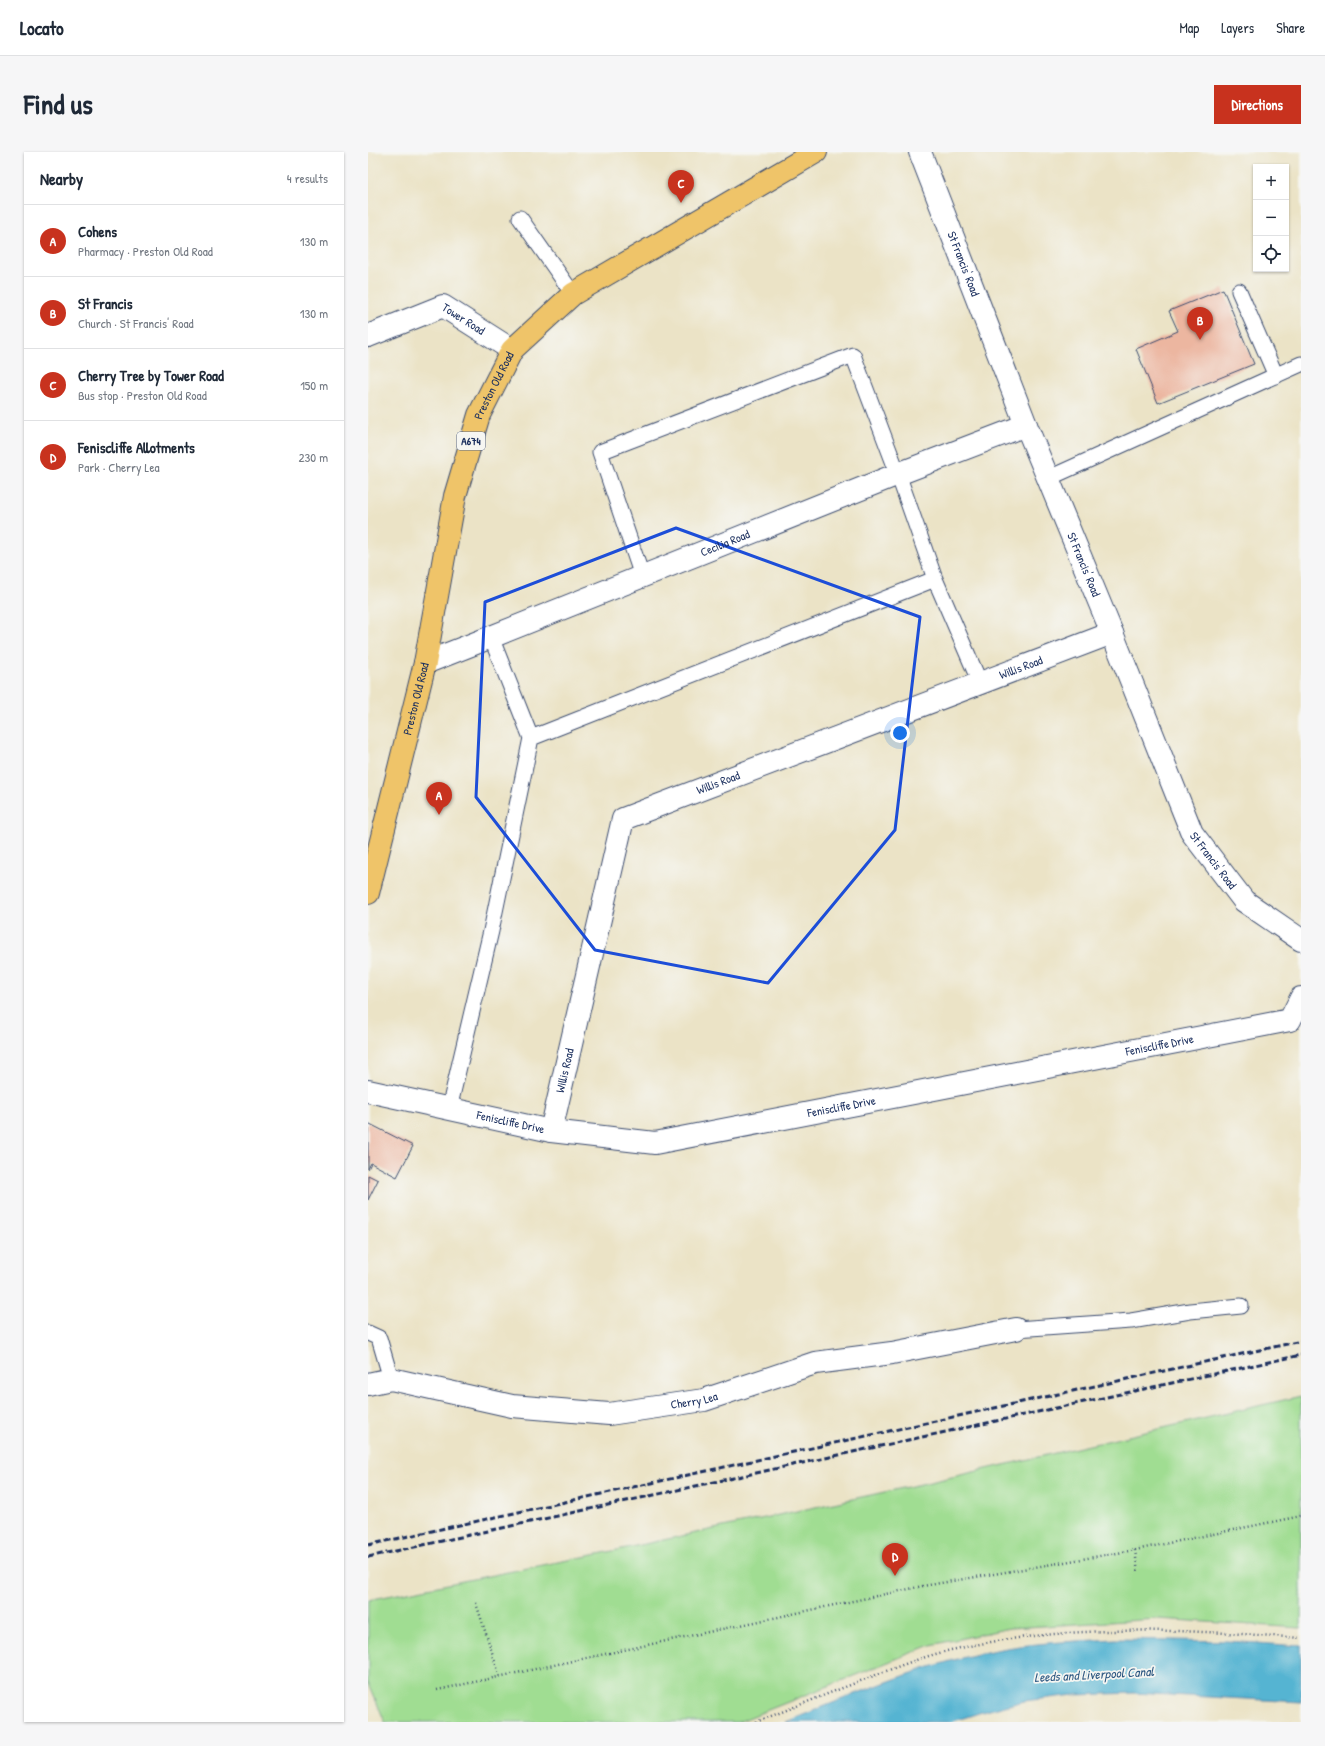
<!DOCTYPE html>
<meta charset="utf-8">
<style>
body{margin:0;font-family:"Patrick Hand",sans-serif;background:#f6f6f7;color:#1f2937}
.controls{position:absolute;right:12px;top:12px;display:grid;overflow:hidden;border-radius:0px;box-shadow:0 1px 3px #0004}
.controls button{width:36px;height:36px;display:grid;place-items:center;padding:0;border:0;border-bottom:1px solid #e0e1e3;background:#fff;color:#1f2937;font:20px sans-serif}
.you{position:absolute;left:532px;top:581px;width:14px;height:14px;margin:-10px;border:3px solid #fff;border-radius:50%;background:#1a73e8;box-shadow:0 0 0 6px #1a73e833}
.badge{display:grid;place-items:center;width:26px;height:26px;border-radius:50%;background:#c8321e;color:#fff;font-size:13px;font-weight:700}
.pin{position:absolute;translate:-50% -33px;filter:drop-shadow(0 1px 2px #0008)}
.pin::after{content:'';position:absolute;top:21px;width:14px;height:12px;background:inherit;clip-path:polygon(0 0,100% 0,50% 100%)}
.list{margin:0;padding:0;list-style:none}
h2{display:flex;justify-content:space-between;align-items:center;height:52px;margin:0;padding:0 16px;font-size:17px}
h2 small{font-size:13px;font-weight:400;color:#747a83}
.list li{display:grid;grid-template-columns:26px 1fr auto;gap:12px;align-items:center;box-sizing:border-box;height:72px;padding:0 16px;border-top:1px solid #e0e1e3}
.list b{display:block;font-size:15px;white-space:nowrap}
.list p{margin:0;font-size:13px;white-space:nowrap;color:#747a83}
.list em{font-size:13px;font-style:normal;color:#747a83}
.icon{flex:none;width:22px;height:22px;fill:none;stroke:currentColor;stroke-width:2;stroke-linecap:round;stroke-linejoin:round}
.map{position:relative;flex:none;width:933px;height:1570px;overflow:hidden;border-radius:0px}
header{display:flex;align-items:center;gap:24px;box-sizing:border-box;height:56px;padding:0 20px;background:#fff;border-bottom:1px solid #e0e1e3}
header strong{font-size:19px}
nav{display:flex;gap:22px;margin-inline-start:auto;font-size:14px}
.intro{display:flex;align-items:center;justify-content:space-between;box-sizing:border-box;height:96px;padding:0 24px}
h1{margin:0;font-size:28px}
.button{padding:10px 18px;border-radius:0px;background:#c8321e;color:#fff;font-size:14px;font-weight:700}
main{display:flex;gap:24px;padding:0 24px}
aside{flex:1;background:#fff;border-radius:0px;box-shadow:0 1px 3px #0004}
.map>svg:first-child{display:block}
</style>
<header>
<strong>Locato</strong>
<nav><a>Map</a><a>Layers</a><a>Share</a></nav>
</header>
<div class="intro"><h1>Find us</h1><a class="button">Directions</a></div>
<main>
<aside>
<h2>Nearby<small>4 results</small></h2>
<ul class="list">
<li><span class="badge">A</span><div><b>Cohens</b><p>Pharmacy · Preston Old Road</p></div><em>130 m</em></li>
<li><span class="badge">B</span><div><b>St Francis</b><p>Church · St Francis' Road</p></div><em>130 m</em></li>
<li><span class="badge">C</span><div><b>Cherry Tree by Tower Road</b><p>Bus stop · Preston Old Road</p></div><em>150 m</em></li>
<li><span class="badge">D</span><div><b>Feniscliffe Allotments</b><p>Park · Cherry Lea</p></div><em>230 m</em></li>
</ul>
</aside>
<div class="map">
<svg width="933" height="1570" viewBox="0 0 933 1570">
<rect width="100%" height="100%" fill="#f6f6f2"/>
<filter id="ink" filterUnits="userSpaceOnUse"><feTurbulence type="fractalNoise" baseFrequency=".025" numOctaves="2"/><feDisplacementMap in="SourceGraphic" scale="8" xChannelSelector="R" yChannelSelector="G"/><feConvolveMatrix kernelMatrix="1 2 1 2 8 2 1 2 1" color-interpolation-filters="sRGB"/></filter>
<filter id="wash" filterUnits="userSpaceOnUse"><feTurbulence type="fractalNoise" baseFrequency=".012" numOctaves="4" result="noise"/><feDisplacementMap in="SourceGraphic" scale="16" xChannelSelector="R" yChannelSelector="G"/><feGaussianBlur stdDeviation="0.9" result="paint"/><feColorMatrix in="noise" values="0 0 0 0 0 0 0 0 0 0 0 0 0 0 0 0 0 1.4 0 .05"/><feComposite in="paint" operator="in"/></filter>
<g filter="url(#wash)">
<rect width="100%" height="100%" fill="#ebe3c6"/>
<path fill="#a0dd92" stroke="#5e8678" d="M933,1244V1476L790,1467L642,1476L563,1493L370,1570H17L0,1530V1448L240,1400L558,1331Z"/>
<path fill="#54b4d2" stroke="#387298" d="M748,1487L859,1489L933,1494V1550L766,1541L706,1543L656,1549L614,1560L583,1570H418C487,1542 566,1508 639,1496C675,1490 712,1489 748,1487Z"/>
<g id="blocks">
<path fill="#ecb6a0" d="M855,137L886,212L790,251L768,197L810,179L801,159Z
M0,971L45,994L29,1025L3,1011L0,1017Z
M0,1023L10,1028L0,1048Z"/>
</g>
</g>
<g filter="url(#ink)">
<use href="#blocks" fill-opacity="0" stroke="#3a4a6e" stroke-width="1"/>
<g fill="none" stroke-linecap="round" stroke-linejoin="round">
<g stroke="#3a4a6e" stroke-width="17">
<path id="lane" d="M152,66L205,142
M871,139L908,224
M681,326L933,212
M274,424L232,300L485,203L530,322L567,427L612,531
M163,586L567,427
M81,957L123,779L163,586L123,485
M648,1177L763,1169L822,1159L873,1154
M0,1181L11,1186L23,1227"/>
</g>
<g stroke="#3a4a6e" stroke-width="24">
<g id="street">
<path id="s1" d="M552,0L658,273L744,481L824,681L876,749L933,788"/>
<path id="s2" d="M0,184L75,154L144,198"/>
<path id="s3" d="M57,511L123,485L530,322L658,273"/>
<path id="s4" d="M0,939L183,979L287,991L922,868L933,846"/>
<path id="s5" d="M183,979L255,667L744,481"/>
<path id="s6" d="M0,1232L23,1227L144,1254L241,1262L336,1248L447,1211L524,1201L648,1177"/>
</g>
</g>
<g stroke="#3a4a6e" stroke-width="24">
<g id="primary">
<path id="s7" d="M0,741L57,511L87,344L111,263L144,198L205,142L448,0"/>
</g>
</g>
<path stroke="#3a4a6e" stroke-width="2.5" stroke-dasharray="1 3" stroke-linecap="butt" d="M767,1398L770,1421
M108,1451L132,1525
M69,1538L555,1434L767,1398L933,1364
M388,1570C424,1556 459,1542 495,1528C521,1518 548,1507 575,1500C692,1471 814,1477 933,1486"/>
<use href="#lane" stroke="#fff" stroke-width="15"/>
<use href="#street" stroke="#fff" stroke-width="22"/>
<use href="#primary" stroke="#efc469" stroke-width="22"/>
<path stroke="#1b2f5e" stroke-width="3" stroke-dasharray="6 3" stroke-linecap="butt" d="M0,1393L933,1189
M0,1405L933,1203"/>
</g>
</g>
<path fill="none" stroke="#1d4ed8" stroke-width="3" stroke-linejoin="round" d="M308,376L552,465L527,678L400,831L227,798L108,645L117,450Z"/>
<g text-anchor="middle" stroke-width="3.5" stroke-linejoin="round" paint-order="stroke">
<rect fill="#f6f6f2" stroke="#5d6b8a" stroke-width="1" x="89" y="280" width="28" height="18" rx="3"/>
<g font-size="11" font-weight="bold" fill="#1b2f5e">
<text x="103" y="293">A674</text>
</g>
<g font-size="12" fill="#1b2f5e" stroke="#f6f6f2">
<text dy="4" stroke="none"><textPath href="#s1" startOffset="120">St Francis' Road</textPath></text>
<text dy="4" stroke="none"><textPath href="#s2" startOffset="105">Tower Road</textPath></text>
<text dy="4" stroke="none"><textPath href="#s7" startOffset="524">Preston Old Road</textPath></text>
<text dy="4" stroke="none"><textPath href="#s3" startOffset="323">Cecilia Road</textPath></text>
<text dy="4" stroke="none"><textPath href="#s1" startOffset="444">St Francis' Road</textPath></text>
<text dy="4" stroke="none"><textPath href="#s5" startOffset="746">Willis Road</textPath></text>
<text dy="4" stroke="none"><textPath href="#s7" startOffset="200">Preston Old Road</textPath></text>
<text dy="4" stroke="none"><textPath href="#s5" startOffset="422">Willis Road</textPath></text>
<text dy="4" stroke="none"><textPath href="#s1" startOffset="768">St Francis' Road</textPath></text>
<text dy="4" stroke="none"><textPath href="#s4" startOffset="806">Feniscliffe Drive</textPath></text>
<text dy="4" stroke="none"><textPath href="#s5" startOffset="62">Willis Road</textPath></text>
<text dy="4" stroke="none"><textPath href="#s4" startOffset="482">Feniscliffe Drive</textPath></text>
<text dy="4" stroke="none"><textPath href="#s4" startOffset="146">Feniscliffe Drive</textPath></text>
<text dy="4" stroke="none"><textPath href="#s6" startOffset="331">Cherry Lea</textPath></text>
</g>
<g font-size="13" font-style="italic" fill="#2c5781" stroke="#f6f6f2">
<text transform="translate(726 1522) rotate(-3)" y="5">Leeds and Liverpool Canal</text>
</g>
</g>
</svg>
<div class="controls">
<button>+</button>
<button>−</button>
<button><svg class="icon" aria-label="locate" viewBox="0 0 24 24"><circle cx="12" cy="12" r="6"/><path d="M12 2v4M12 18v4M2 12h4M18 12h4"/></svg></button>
</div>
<div class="you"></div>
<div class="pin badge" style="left:71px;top:663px">A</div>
<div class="pin badge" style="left:832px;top:188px">B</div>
<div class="pin badge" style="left:313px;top:51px">C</div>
<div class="pin badge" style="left:527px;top:1424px">D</div>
</div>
</main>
